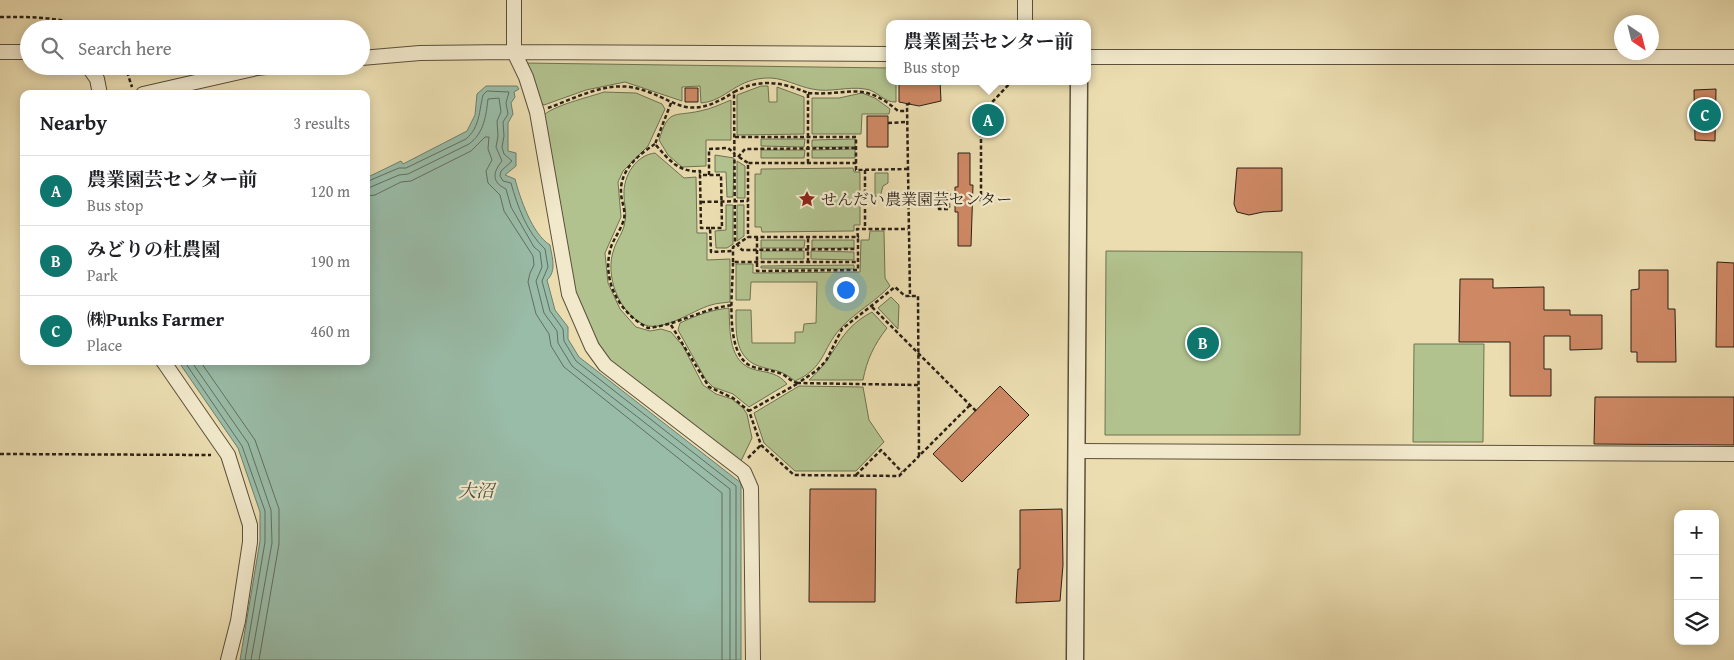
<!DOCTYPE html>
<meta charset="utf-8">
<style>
body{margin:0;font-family:"Gentium Book Plus","Noto Serif JP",serif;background:#f2f2f2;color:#202124}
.controls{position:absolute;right:15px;bottom:15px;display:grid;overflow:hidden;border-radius:10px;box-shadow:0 2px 12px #0003}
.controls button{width:45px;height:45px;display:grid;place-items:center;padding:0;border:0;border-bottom:1px solid #e0e0e0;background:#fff;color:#202124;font:25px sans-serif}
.compass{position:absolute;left:1614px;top:15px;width:45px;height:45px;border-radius:50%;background:#fff;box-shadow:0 2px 12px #0003;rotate:145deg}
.you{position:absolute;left:845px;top:289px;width:18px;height:18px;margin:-12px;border:4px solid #fff;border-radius:50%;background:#1a73e8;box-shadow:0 0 0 8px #1a73e833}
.badge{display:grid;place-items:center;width:32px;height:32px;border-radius:50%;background:#0f766e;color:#fff;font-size:16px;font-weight:700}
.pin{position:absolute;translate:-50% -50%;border:2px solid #fff;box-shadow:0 1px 5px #0006}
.popup{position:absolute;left:886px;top:20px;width:205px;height:65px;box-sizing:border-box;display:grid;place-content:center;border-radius:10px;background:#fff;filter:drop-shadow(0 1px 4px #0005);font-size:16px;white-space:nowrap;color:#757577}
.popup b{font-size:19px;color:#202124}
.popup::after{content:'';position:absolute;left:50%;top:100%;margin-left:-10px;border:10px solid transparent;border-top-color:#fff}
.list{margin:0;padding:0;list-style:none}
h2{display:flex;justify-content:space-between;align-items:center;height:65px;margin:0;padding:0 20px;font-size:21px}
h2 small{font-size:16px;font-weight:400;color:#757577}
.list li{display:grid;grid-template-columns:32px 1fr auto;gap:15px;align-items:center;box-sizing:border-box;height:70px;padding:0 20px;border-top:1px solid #e0e0e0}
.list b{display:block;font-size:19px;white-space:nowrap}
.list p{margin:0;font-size:16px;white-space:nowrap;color:#757577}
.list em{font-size:16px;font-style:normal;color:#757577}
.icon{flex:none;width:28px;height:28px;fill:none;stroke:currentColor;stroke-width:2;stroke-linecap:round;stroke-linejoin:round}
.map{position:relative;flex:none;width:1734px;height:660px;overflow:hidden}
.search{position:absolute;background:#fff;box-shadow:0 2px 12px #0003;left:20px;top:20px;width:350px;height:55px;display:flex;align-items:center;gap:12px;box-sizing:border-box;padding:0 18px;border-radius:28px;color:#757577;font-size:19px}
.panel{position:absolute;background:#fff;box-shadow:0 2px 12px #0003;left:20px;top:90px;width:350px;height:275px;border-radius:10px}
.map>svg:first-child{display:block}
</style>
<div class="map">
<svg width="1734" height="660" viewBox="0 0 1734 660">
<rect width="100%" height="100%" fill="#ebddb0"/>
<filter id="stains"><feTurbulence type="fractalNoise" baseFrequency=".004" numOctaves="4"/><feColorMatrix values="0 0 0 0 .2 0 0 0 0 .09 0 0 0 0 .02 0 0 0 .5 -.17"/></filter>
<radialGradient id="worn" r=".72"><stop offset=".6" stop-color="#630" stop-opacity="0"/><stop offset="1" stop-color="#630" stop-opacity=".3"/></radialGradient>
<path fill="#b2c28e" stroke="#6e7252" d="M523,63L889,68V81H896V102C884,103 877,90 865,89C847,86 830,93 812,89C797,86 786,79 771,78C736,77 727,101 701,103L700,86L682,87V101L625,82L586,90L544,105L539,101Z
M761,86H768L769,102H777V87L804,97V134L737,135V95Z
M604,92L636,93L662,104L665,109L648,146L623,171L618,182L621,217L605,253L608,283L620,309L636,327L650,331L661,329L671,332L683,346L703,385L716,394L732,399L743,408L747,414L752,438L741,461H735L681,414L607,360L573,293L542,117C550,106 590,97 604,92Z
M862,93L875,98L890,109L889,114H862L861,134H812V98H839Z
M731,100V140H706V166L682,167L668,155L659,140C669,108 673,117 700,111C711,109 721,104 731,100Z
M761,139H805L804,147L761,146Z
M855,139V147H812V140Z
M855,149V158H812V150Z
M761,150H805L804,158H761Z
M655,153L684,178L696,177L697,233H707V260L730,259V302C723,303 717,303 711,305C693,310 664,332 645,325C619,314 604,275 614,249C617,239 624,232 625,221C627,212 624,204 624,195C623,176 636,155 655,153Z
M715,155L734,158L733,197H727L726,172H715Z
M737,161L745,166V198H737Z
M853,168L854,172H860V225H854V231L762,232L761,227H755V174H761V169Z
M875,173H888V183L883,186L880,197L875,196Z
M726,205H733V244L727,248H716L715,231L726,230Z
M737,205H744V236L737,241Z
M870,231H884L885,278L890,286C875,302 854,313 840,329C822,349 825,368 795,381C777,367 774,372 756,365C734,355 736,330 736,310H751L752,343H795V332H803L804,324L816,323L817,282H751L750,300H736V264H753V273L860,272L861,240H869Z
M761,240H805L804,248H761Z
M812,240H854V248H812Z
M761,251H804V259H761Z
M811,251L854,252V260L811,259Z
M1106,251L1302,252L1300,435H1105Z
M854,265V269L761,268V266Z
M891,297L899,305L898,329L878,308Z
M729,308C730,331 728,364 756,370C769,373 778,373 787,384L749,407L733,394L713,387L706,380L678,330L680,323C697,315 711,310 729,308Z
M872,312L887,328C874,345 867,359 863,380H809C838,355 836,331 872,312Z
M1414,344H1484L1483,442H1413Z
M799,386L863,387L869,420L884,442L856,471H795L764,443L754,413Z"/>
<path fill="#99bca8" stroke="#6d7e6e" d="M486,86H517L519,89L514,92L515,97L511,103L513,114L508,123V151L516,153V166L505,175L515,179C520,198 532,234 550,245C552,257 557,271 547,280L555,310L568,327V339L579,357L741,483V660H240L260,541V512L238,448L178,361H366V178L401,161L403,164L467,131L475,115L477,94Z"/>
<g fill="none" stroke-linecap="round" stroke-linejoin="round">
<path stroke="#626e5f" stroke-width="1" d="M366,182L399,168H406L466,139C480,127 479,111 483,95L487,91L509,92L506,103L508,114L503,122L504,136L502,147L504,154L512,161L501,171L500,176L503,181L511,183C517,205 527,233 545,249L548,267L542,281L550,311L563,329L564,341L576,361L736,486V660
M366,189L399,175L408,174L469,144C484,133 486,116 488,99L499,98L501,112L497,121L498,136L496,147L502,161C493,172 491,182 506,189L511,207L534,247L540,252L542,267L536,281L544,313L557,331L558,343L572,366L730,489V660
M366,196L375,195L401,182L411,181L471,151L485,137H489L488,149L492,160L486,171L488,183L500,195L504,211L533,256L534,265L530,273L528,282L536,314L549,334L551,346L564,367L722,493V660
M184,361L242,446L265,511V542L245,660
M191,361L248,443L271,510L272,543L251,660
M200,361L255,440L279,509V544L259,660"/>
</g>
<path fill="#ce8864" stroke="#2b2116" d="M899,81H940L941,101L919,106L899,102Z
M685,88H698V102H685Z
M1716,89L1715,141L1695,140L1694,90Z
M867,116H888V147H867Z
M958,153H970V185H973L971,246H958V212H955V187H958Z
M1237,168H1282V211L1263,212L1249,215L1237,212L1234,204Z
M1717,262L1734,263V347H1716Z
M1639,270H1668V309H1675L1676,362H1637V352H1631V290L1639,289Z
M1460,279H1493V288L1544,287V310H1570V315H1602V349L1570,350V336H1544V369H1551V396H1510V342H1459Z
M1000,386L1029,415L962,482L933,454Z
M1595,397H1734V445L1594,444Z
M810,489H876L875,602H809Z
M1062,509L1063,565L1060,601L1016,603L1018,569H1020V510Z"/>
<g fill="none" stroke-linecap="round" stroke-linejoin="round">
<g stroke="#5b503c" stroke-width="16">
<path id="minor" d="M514,0V52L526,77L537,112L569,294L592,347L605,365L744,472L751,488L753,660
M1025,24V0
M0,52H29
M1087,57H1734
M361,58L420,53L519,52L889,54
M88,66L97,79L100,94
M143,94L257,68L275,66
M163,361L228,455L250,525V542L238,621L228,660
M1077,451L1734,454"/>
</g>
<g stroke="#5b503c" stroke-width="19">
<path id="tertiary" d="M1075,660L1079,81"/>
</g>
<path stroke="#2b2116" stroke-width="2.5" stroke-dasharray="4 2.5" stroke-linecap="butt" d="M0,17C31,17 60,16 89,29
M125,66L132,87
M808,93C850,96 862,80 898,111H907
M671,103L655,144C668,159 679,173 700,171V175
M910,103L907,105L910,297
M548,108C573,99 603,83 630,87C676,95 682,126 734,92
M888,123L907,122
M735,137H856V163
M655,144C638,155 620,170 621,192C621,201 626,210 624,219C621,230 614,238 611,247C601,280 619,313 648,328C678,325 703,308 733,305
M738,157L745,149L856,148
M739,157L748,163
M808,163V93C782,82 760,78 734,92L735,242L742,250L857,249
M908,169L856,170V163H748V237H858L857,229H908
M865,170V228
M709,175V149L728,148L735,154
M908,200L939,201V192H950L949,200L955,199
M973,200H981V114L1012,81
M939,201V209H949V200
M701,202L748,201
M710,228H701L700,175H721L722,228H710L711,252L733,251
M757,237V271L858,270V237
M733,262V247L748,237
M808,262V237
M872,307L976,411
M671,325L709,387L733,398L749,411
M798,383C790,382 787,375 779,373C769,369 758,370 749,365C724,350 733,289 733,262H858
M797,384L749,411L761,445L794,475L899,476L919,456
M918,385L798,383L816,371L826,361L842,329L895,287L905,296H918L919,456L970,405
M0,454L211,455
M748,458L761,445
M856,475L881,450L902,472"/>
<use href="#minor" stroke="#f2e9cc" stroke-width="14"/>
<use href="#tertiary" stroke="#f2e9cc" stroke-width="16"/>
</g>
<defs>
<g id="sight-bare" transform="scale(1.35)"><path d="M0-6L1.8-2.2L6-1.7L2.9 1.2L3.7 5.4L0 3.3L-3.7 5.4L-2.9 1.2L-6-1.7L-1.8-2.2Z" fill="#8f2418" stroke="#f2e9cc" stroke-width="2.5" paint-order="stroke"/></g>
</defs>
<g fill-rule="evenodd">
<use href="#sight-bare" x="807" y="199"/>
</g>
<g text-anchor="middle" stroke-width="4.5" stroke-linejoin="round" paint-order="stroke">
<g font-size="16" fill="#2b2116" stroke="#f2e9cc" text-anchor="start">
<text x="821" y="205">せんだい農業園芸センター</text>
</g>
<g font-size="18" font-style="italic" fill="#4c5042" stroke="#f2e9cc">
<text x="476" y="497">大沼</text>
</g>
</g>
<rect width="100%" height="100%" filter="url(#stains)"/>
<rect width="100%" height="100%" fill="url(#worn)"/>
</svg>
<div class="controls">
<button>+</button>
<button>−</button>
<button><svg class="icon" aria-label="layers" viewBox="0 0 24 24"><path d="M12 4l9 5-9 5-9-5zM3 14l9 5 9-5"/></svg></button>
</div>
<svg class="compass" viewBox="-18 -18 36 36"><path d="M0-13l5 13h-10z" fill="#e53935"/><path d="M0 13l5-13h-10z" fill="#757577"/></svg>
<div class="you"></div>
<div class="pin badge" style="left:988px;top:120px">A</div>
<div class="popup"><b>農業園芸センター前</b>Bus stop</div>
<div class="pin badge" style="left:1203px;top:343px">B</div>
<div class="pin badge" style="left:1705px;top:115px">C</div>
<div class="search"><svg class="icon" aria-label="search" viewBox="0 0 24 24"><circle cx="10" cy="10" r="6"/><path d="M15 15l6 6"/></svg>Search here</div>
<section class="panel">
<h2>Nearby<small>3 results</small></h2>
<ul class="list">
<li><span class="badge">A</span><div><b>農業園芸センター前</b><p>Bus stop</p></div><em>120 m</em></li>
<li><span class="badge">B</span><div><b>みどりの杜農園</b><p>Park</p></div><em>190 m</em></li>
<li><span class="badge">C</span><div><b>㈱Punks Farmer</b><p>Place</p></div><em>460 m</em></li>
</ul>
</section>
</div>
